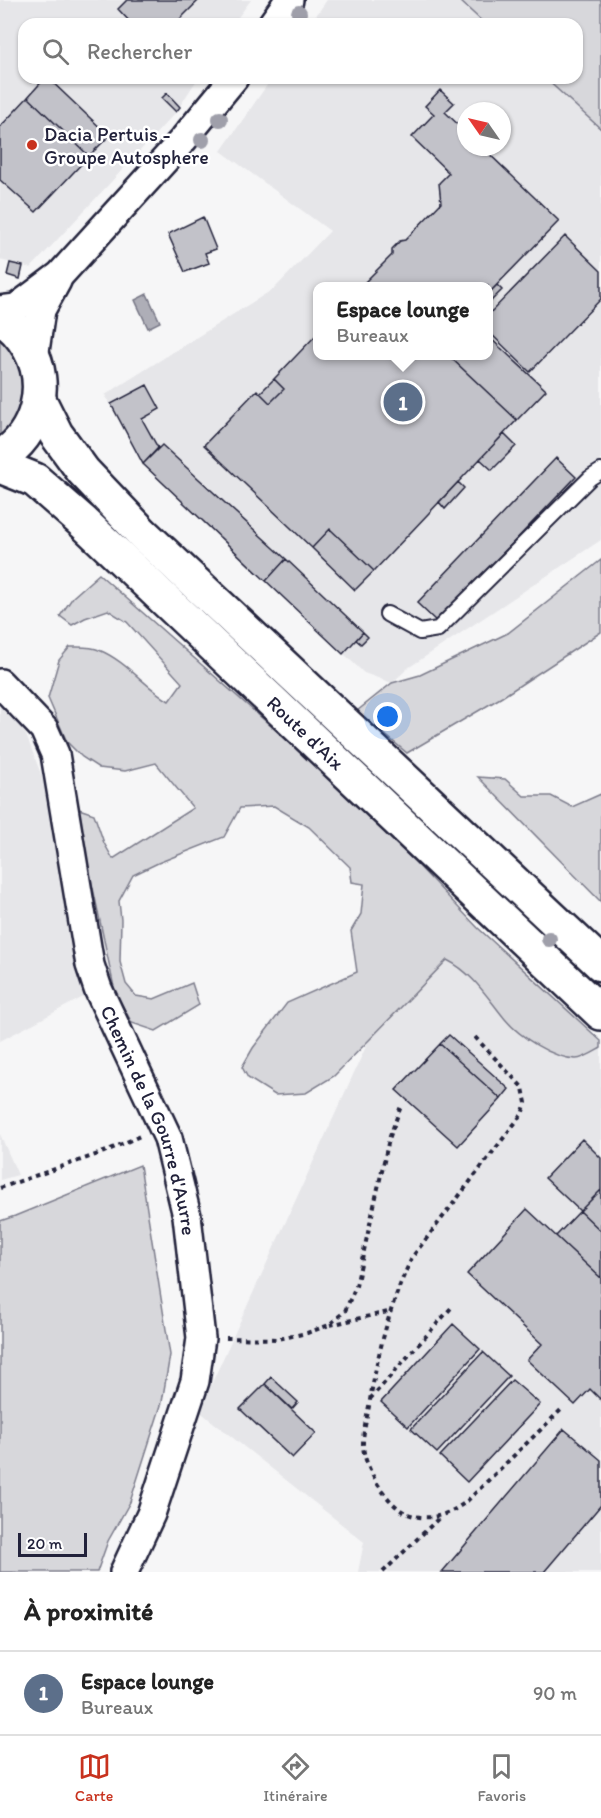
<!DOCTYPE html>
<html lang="fr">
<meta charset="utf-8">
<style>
body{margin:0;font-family:Itim,sans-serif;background:#f2f2f2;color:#222}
.compass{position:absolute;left:457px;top:102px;width:54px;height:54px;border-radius:50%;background:#fff;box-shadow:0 2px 4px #0004;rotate:304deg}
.scale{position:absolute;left:18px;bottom:15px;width:69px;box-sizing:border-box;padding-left:6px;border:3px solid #22223b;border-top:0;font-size:16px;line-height:21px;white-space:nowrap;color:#22223b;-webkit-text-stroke:4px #fff;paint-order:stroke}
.you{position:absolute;left:388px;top:717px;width:21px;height:21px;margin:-15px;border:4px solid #fff;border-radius:50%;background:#1a73e8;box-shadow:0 0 0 9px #1a73e833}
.badge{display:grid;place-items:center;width:39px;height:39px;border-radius:50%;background:#c8321e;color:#fff;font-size:20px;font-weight:700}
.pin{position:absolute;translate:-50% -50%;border:3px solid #fff;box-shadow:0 2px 6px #0006}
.popup{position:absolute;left:313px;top:282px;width:180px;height:78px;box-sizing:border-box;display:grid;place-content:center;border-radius:12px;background:#fff;filter:drop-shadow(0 2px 4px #0005);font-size:20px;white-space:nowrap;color:#767676}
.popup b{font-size:22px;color:#222}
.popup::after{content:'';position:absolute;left:50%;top:100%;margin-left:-12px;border:12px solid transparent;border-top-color:#fff}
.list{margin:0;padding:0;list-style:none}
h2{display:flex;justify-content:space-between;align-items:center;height:78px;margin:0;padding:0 24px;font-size:26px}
h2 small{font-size:20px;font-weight:400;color:#767676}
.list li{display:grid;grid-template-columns:39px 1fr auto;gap:18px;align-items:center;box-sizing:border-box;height:84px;padding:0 24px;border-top:2px solid #e0e0e0}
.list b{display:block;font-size:22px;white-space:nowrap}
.list p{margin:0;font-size:20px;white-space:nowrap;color:#767676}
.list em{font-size:20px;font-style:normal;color:#767676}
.icon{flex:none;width:33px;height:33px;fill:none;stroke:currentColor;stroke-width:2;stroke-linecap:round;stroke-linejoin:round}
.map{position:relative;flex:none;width:601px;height:1572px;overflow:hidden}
.search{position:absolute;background:#fff;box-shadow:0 2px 4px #0004;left:18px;right:18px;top:18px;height:66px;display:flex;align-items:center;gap:15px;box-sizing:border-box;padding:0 21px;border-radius:18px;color:#767676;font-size:22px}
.sheet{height:162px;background:#fff}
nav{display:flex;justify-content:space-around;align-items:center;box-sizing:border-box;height:84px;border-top:2px solid #e0e0e0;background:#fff;font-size:16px;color:#767676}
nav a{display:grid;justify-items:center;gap:3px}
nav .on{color:#c8321e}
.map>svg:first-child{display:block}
</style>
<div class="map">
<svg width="601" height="1572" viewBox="0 0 601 1572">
<rect width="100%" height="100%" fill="#f6f6f7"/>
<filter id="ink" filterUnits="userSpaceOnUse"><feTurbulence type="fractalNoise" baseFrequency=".0167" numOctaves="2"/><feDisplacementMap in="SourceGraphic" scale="12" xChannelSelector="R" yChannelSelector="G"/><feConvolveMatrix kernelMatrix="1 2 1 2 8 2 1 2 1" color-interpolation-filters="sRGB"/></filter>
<g filter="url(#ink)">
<path fill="#e6e6e9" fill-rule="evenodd" d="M0,0H251L233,24H24V78H198L176,112L31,268L0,260Z
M327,0H459L485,24H310Z
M272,78H545L601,129V540L408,668L392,683L364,673L143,464L105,395L275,288L330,231L221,151ZM466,111H502V147H466ZM318,286H488V356H318Z
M0,697L26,735L46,787L71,925L89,994L0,1041Z
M478,928L601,1041V1572H358L364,1542L199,1411L369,1040Z
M0,1134L18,1175L0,1180Z"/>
<path fill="#d7d7db" stroke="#7c7c8b" stroke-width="1.5" d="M459,0H601V129L545,78H577V24H485Z
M0,338C31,367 33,410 0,438Z
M601,560V632L502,697L407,753L357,711L392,683L420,675L508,633Z
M99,574L315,765L415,862L478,928L601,1041V1048C594,1052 583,1059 576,1059C552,1058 520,1037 505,1019C487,997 473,973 447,960L334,1076L306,1093L275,1095L248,1078L242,1067L253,1048L287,1003L357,972L351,931L361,914L364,884L352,882L350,867L309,827L274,806L240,808L224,837L158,863L133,875L119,901L121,920L120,962L126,984L136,996L154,999L192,983L199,1005L156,1031L132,1023L115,992L76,808L94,814L104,843L113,859L193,808L156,763L125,771L99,768L82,757L67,742L48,698L59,660L70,647C79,647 91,646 99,650C126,661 144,686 169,701L182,683L127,622L108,610L85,618L72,625L60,616L73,597Z
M478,777L505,779L524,796H551L572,807L601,794V902Z
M140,1165L170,1355L162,1402L130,1502L108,1541L97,1572H0V1221L15,1216Z"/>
<path fill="#aeaeb7" stroke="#767685" stroke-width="1.5" d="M147,294L160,322L148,328L135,300Z"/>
<path fill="#c2c2c9" stroke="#22223b" stroke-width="1.5" d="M127,0H199L175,24H132L118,9Z
M45,78H48L109,136L89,156L28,97Z
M440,90L454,103L445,112L466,132V147H482L559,221L488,294V286H361L392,255V249L400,241L405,240L441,203L439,183L449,173L412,137L434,114L425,106Z
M167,93L180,107L176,112L162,98Z
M28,97L89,156L36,212L0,180V127Z
M203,217L216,249L205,253L209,263L185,272L168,234Z
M565,236L601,271V299L530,372L488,331V315Z
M10,263L23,266L20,279L7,275Z
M497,285L502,290L488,304V294Z
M318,333V356H449L517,420L374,571L330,529L312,548L204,445L257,390L270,403L284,389L274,379Z
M488,336L546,390L517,420L449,356H488Z
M274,379L284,389L270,403L260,393Z
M147,385L160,409L142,419L158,448L143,464L111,404Z
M504,434L516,446L492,470L480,459Z
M162,445L286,559L266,581L143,464Z
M556,458L576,477L437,622L417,603Z
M458,482L464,488L445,509L439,502Z
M330,529L374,571L355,590L312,548Z
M286,559L363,632L343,654L266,581Z
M363,632L368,637L361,644L356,640Z
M449,1035L509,1089L501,1099L440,1044Z
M440,1044L501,1099L458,1146L396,1090Z
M582,1139L601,1158V1190L580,1211L545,1178Z
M601,1190V1231L580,1211Z
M527,1209L601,1278V1400L590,1389L575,1405L527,1360L542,1344L467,1274Z
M580,1211L601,1231V1278L556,1236Z
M453,1324L480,1349L408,1427L381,1402Z
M483,1352L509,1376L437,1453L411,1429Z
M271,1377L298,1402L292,1409L265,1384Z
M512,1380L540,1404L467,1482L440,1456Z
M265,1384L316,1433L292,1458L240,1409Z
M564,1429L601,1460V1505L544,1572H442Z"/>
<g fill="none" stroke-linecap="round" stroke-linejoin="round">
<g stroke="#22223b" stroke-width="18">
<path id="service" d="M387,614L420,632L438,629L590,478L601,471"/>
</g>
<g stroke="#22223b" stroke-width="32">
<g id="minor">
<path d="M272,24L289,0"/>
<path d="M0,310L16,308L60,275L182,141L234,78"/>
<path d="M34,358L41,310L57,281"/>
<path id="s1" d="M0,683L44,729L55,754L90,965L98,989L168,1138L187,1216L201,1338L195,1381L151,1514L124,1572"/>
</g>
</g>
<g stroke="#22223b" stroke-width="38">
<g id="secondary">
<path d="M0,318C12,324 22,336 29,348C50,385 38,435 0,457"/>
<path d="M39,400L56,434L83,471L142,533L601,964"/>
<path id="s2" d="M0,466L35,480L84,523L601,1013"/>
</g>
</g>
<path stroke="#22223b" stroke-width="4" stroke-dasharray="4.5 4.5" stroke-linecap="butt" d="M475,1037L523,1088L526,1103L522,1114L413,1256C390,1301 377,1357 369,1406C367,1418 363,1431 363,1443C362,1464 387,1506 408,1514C429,1522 449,1515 467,1501L563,1408
M0,1188L104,1152L140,1136
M330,1325L392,1311
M226,1338L278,1339L307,1333L329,1325L345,1311L356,1286L389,1139L401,1106
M370,1399L451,1308
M383,1572L441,1516"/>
<use href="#service" stroke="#fff" stroke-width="14"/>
<use href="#minor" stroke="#fff" stroke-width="27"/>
<use href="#secondary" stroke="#fff" stroke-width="33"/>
</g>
<g fill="#9f9faa">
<circle cx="299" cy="13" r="8"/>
<circle cx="220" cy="119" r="8"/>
<circle cx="202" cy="140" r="8"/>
<circle cx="549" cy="939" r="8"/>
</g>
</g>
<circle fill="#c8321e" stroke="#fff" stroke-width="2" cx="32" cy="145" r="6"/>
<g text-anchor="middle" stroke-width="5" stroke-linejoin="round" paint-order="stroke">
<g font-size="20" fill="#22223b" stroke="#fff" text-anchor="start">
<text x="44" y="141">Dacia Pertuis -<tspan x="44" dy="23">Groupe Autosphere</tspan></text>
</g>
<g font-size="20" fill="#22223b" stroke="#fff">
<text dy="7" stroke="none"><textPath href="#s2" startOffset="408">Route d'Aix</textPath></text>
<text dy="7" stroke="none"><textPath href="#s1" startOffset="472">Chemin de la Gourre d'Aurre</textPath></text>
</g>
</g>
</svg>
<svg class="compass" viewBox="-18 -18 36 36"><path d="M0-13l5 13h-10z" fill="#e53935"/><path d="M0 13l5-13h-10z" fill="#767676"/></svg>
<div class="scale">20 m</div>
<div class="you"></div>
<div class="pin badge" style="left:403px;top:402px;background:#5c6f8a">1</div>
<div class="popup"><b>Espace lounge</b>Bureaux</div>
<div class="search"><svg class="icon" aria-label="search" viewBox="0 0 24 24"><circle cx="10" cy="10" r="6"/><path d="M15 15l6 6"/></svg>Rechercher</div>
</div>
<section class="sheet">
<h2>À proximité<small></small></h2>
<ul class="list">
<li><span class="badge" style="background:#5c6f8a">1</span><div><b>Espace lounge</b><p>Bureaux</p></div><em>90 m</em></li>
</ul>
</section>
<nav>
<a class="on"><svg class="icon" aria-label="map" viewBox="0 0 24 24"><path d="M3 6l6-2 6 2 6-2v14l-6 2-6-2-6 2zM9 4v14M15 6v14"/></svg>Carte</a>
<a><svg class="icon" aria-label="directions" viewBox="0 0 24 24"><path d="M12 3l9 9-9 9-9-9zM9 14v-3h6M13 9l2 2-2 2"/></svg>Itinéraire</a>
<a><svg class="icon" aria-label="saved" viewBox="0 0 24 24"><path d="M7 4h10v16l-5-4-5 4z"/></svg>Favoris</a>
</nav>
